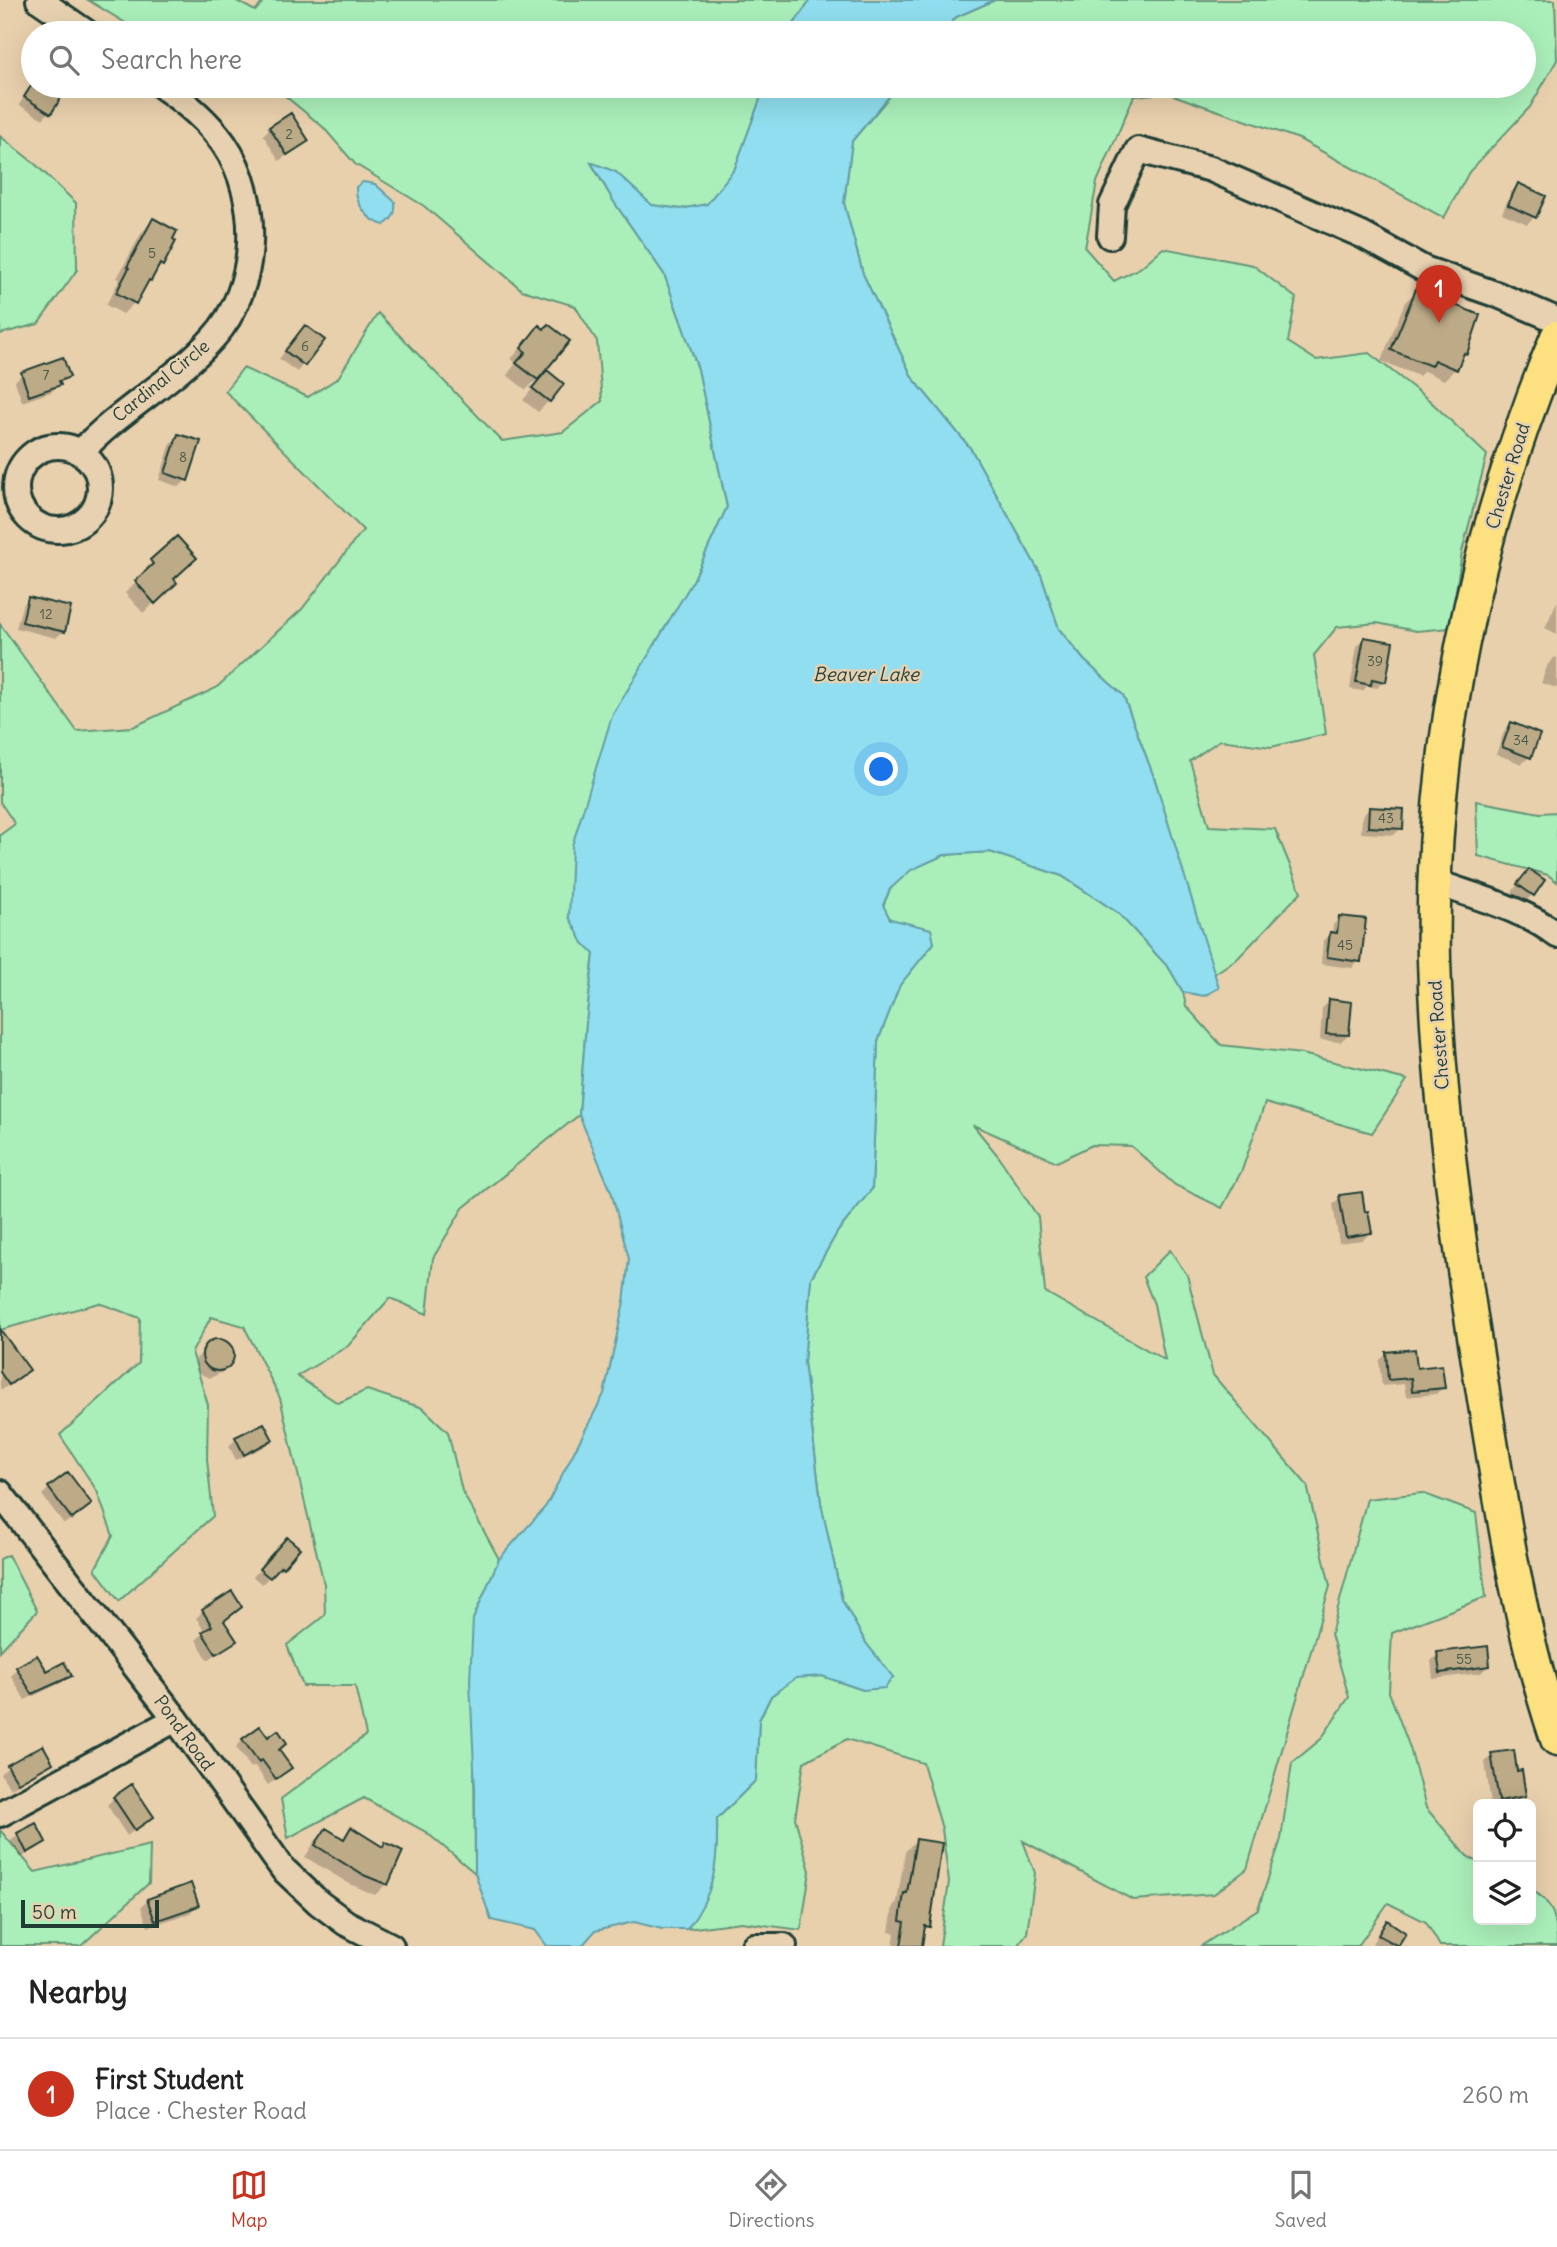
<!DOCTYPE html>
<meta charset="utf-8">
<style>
body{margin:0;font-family:Delius,sans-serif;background:#f6f6f6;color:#222}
.controls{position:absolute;right:21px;bottom:21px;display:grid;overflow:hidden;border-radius:10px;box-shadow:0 7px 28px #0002}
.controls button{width:63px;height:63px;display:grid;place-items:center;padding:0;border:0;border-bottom:2px solid #e0e0e0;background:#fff;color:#222;font:35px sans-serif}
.scale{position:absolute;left:21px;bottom:18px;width:138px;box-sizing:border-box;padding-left:7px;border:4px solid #1f3d34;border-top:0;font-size:19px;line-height:24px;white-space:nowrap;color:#1f3d34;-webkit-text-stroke:5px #e7d1b0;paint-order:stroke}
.you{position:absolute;left:882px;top:770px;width:24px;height:24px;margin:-18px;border:5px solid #fff;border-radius:50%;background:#1a73e8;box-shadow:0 0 0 10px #1a73e833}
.badge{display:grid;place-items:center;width:46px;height:46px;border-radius:50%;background:#c8321e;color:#fff;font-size:23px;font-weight:700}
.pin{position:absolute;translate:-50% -58px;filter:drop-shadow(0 2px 4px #0008)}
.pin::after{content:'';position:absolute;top:37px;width:24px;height:21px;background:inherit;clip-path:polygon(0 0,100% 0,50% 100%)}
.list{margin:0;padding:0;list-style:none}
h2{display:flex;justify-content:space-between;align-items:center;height:91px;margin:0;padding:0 28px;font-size:30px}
h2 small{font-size:23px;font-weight:400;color:#767676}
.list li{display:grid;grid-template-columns:46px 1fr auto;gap:21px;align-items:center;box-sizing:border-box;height:112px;padding:0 28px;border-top:2px solid #e0e0e0}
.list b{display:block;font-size:26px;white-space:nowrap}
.list p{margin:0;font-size:23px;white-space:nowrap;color:#767676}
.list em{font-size:23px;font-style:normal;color:#767676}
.icon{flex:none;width:38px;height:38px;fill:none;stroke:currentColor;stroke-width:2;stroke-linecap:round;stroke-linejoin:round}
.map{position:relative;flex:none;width:1557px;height:1946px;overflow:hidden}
.search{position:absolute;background:#fff;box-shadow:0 7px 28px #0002;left:21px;right:21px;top:21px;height:77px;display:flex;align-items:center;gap:18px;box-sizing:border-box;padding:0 24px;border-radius:38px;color:#767676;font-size:26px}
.sheet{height:203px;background:#fff}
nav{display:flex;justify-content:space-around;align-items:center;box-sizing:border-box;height:98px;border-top:2px solid #e0e0e0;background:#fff;font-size:19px;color:#767676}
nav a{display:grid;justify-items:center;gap:4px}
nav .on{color:#c8321e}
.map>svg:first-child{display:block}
</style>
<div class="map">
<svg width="1557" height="1946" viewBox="0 0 1557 1946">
<rect width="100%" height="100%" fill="#e9d0ad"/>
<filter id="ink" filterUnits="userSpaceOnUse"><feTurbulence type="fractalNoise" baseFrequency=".0143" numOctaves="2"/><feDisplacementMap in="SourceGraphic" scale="14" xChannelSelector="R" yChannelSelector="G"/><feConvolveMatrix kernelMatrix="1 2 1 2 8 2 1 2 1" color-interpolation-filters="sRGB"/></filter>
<g filter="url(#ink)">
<path fill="#aaefba" stroke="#649677" stroke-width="2" d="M88,0H235L255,11L265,0H810L788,33H142Z
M995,0H1555L1557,60L1530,107L1469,172L1444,218L1299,139L1167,93L1134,96L1097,182L1085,248L1114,281L1140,268L1163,248L1253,265L1296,298L1288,342L1316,360L1369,353L1429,400L1487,455L1462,552L1450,628L1416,631L1377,623L1337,627L1314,655L1326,734L1271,747L1220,740L1190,761L1209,826L1275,829L1301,892L1238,958L1214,974L1155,780L1123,695L1084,660L1059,629L1041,575L971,449L912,377L863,274L844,203L852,141L898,86H1524V33H942L956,17Z
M273,86H765L735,168L708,204L681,209L651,205L616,172L591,163L614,202L664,274L698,369L727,507L694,579L583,943L594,953L586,1023L579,1115L463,1208L433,1258L427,1314L390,1298L348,1346L297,1376L338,1403L367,1390L423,1408L448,1432L462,1491L499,1559L473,1620L475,1873L426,1832L364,1798L288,1838L281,1799L366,1735L355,1686H303L287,1645L325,1615L324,1584L280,1398L244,1326L211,1317L192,1352L208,1405L207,1459L213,1516L119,1601L95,1569L113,1536L97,1491L60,1435L139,1363L140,1318L99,1303L0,1330V835L15,824L0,802V624L77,731L133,727L216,688L302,609L363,530L225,391L243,368L308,397L338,378L378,313L502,441L563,432L602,401L597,341L575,306L522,290L424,206L355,164L323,127Z
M0,136L34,163L76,203L77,270L38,324L0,334Z
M1476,801L1540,813L1557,812V882L1548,875L1478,856Z
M990,852L1062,876L1118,913L1169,968L1183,992L1186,1006L1221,1045L1302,1054L1407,1080L1372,1133L1265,1103L1242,1170L1222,1208L1175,1185L1131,1146L1092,1145L1057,1162L973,1125L999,1157L1038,1217L1045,1292L1165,1360L1154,1304L1143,1277L1170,1250L1187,1275L1213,1375L1307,1485L1330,1586L1247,1869L1214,1894L1133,1900L1023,1841L1035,1873L1027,1933L1017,1946H940L949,1882L942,1829L923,1763L847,1739L804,1762L795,1818L810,1871L801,1930L741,1922L687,1929C714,1894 718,1863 717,1819L756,1780L759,1720L771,1696L796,1677L822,1676L863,1690L893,1677L866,1643L842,1600L821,1503L804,1362L811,1278L838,1231L872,1189L878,1041L900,984L934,943L930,929L890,919L883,906L890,889L910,870L944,855Z
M1422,1493L1476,1513L1486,1597L1392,1633L1389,1692L1410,1748L1426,1808L1467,1856L1478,1862V1920H1531V1890C1555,1902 1557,1922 1557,1946H1440L1426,1922L1388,1903L1358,1946H1201L1258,1909L1281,1839L1292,1763L1321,1739L1349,1697L1331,1634L1367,1499Z
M8,1555L37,1611L0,1651V1559Z
M0,1830L35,1872L150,1845L149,1883L81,1946H0Z"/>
<path fill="#90deef" stroke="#639ea4" stroke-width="2" d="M810,0H995L956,17L942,33H788Z
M765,86H898L852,141L844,203L863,274L912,377L971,449L1041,575L1059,629L1084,660L1123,695L1155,780L1219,988L1204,996L1183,992L1169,968L1118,913L1062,876L990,852L944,855L911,870L890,889L883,905L890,919L931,929L934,943L900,985L878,1041L872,1189L838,1231L811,1278L804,1362L821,1503L842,1600L866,1643L893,1677L885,1688L863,1690L822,1676L796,1678L771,1696L759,1720L756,1780L717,1819C718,1863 715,1894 687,1929H662L634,1922L595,1931L582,1946H547L535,1930L491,1920L475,1873V1789L470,1681L473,1619L499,1559L546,1506L604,1394L624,1302L629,1259L611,1191L579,1115L586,1023L594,954L583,943L569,917L572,846L612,716L694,579L727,507L698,369L664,274L614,202L591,162L616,172L652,205L681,209L707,204L735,168Z
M363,182L375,184L395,202C396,213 394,218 384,225C368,221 355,204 356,187Z"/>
<path fill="#0003" d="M33,82V86H54L63,91L43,119L19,105Z
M270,128L307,141L279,161L263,135Z
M1518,185L1544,197L1534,217L1527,224L1502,213L1511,192Z
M153,221L162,265L143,286L134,303L123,314L106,305L120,279L117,278L142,232Z
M1416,291L1465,353L1459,360L1455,369L1444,380L1424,371L1419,376L1381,361L1405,302Z
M539,327L568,341L536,380L549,401L538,412L523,400L537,383L535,381L526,390L507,375L516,363L511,359Z
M298,334L322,341L297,372L279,359Z
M22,374L68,377L51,392L22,402L15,381Z
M178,436L186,480L179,487L159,480L171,443Z
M152,562L172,580L164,594L143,613L125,593L143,576L141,573Z
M29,599L63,631L56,638L16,628L22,606Z
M1557,601V634L1545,628Z
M1364,639L1384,681L1377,688L1367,686L1363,691L1350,689L1357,646Z
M1555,657L1557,658V688L1541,683L1548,664Z
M1511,724L1529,757L1522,764L1496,754L1504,732Z
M1369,809L1401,828L1394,835L1361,833L1362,816Z
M1522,878L1532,895L1525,902L1512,892Z
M1340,918L1359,961L1352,968L1321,964L1323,941L1332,934L1333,925Z
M1330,1001L1348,1035L1340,1042L1320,1040L1322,1008Z
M1340,1197L1370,1233L1363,1240L1339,1243L1333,1204Z
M215,1341L226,1343L233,1351L230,1364L223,1372L210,1378L200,1374L196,1367V1359L208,1345Z
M0,1346L20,1377L2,1390L0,1388Z
M1386,1354L1415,1370L1443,1387L1436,1394L1406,1397L1404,1384L1382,1386L1379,1361Z
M236,1439L271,1440L264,1447L236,1460L229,1446Z
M49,1488L83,1511L64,1524L42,1495Z
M280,1546L298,1548L275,1574L273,1573L262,1584L253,1577Z
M203,1611L223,1622L235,1641L208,1660L196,1640L205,1632L196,1618Z
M1438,1654L1488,1666L1481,1673L1433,1679L1431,1661Z
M18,1669L46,1674L69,1675L63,1682L25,1700L11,1676Z
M243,1740L277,1751L283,1774L268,1785L255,1766L251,1768L236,1747Z
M1492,1755L1516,1773L1524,1796L1517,1803L1491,1804L1485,1762Z
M51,1762L44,1769L10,1789L1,1774L8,1767Z
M114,1798L152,1817L127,1836L107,1805Z
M35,1825L44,1842L37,1849L20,1858L11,1841L18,1834Z
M351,1829L382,1848L385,1845L401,1851L386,1884L375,1895L350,1884L305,1857L315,1841L326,1830L342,1839Z
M916,1840L929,1926L923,1932L920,1946H893L895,1933L889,1932L893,1906L897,1902L905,1852Z
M148,1900L197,1905L190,1913L148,1927L141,1907Z
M1387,1922L1404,1933L1396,1946H1378L1372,1943Z"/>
<path fill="#bdab87" stroke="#1f3d34" stroke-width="2" d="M31,86H57L65,91L51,114L24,97Z
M291,113L309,141L287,155L269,127Z
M1518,183L1546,196L1536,218L1508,205Z
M153,218L177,231L173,239L176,241L163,266L160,264L151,281L149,280L136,304L116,293L129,268L127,267Z
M1416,289L1480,315L1467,354L1464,353L1457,370L1434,360L1431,366L1391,350Z
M548,324L570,341L538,380L516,363L526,352L521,348L539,325L544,329Z
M305,325L325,340L305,366L285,351Z
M63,357L70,377L59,381L61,385L29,396L21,372Z
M547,370L564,384L550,402L532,388Z
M178,434L201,441L188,481L165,473Z
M177,536L197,558L174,579L177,583L155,604L135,581L153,564L150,560Z
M28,597L71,607L65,632L22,622Z
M1364,637L1393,642L1386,682L1372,679L1371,685L1356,682Z
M1511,722L1540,734L1531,758L1502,747Z
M1369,807L1404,809L1403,829L1368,827Z
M1529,869L1545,880L1534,896L1517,884Z
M1339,916L1366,919L1361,962L1327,957L1330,932L1337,933Z
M1329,999L1352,1002L1349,1035L1326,1034Z
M1362,1192L1365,1212L1368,1211L1372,1233L1346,1237L1339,1195Z
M0,1329L30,1370L9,1385L0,1372Z
M202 1355a16 16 0 1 1 32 0a16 16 0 1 1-32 0Z
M1415,1349L1417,1368L1442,1365L1445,1388L1412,1391L1411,1378L1388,1380L1386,1352Z
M264,1423L273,1440L244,1455L235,1437Z
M68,1472L92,1504L72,1519L48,1487Z
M287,1537L300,1548L283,1568L281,1566L270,1578L259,1569Z
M232,1591L242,1607L224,1621L237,1641L216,1654L202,1632L212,1626L202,1610Z
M1488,1646L1490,1666L1440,1673L1437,1652Z
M37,1655L47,1671L64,1662L72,1676L32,1694L16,1667Z
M260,1726L268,1737L278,1730L287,1743L279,1750L292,1768L276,1779L262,1760L259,1762L242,1739Z
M43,1745L53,1763L18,1783L7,1765Z
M1514,1750L1517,1771L1522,1770L1526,1796L1499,1801L1491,1753Z
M132,1784L154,1817L135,1830L113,1797Z
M36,1823L46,1842L27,1853L17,1833Z
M351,1827L383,1847L385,1842L403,1851L388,1885L361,1874L315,1845L326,1828L344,1839Z
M916,1839L942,1843L930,1927L925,1926L922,1946H901L905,1922L900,1921L904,1893H907Z
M191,1883L199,1906L155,1921L147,1899Z
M1387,1920L1406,1933L1398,1946L1378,1935Z"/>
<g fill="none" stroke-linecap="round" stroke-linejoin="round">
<g stroke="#1f3d34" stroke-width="30">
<path id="minor" d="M39,0L87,33
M1110,236L1112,205L1138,150L1211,169L1362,235L1424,269L1498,295L1557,320
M16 488a42 42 0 1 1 84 0a42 42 0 1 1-84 0Z
M80,453C120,409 174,382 213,338C259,288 262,200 224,144C207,120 186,103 162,86
M1435,882C1475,897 1523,908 1557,935
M0,1493L176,1719L283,1869L319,1903L346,1923L391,1946
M0,1814L176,1719
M754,1946H784"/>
</g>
<g stroke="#1f3d34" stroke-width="37">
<path id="major" d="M1557,337C1475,533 1429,748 1434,960C1438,1099 1458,1236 1480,1374C1500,1496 1517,1621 1557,1739"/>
</g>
<use href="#minor" stroke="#e7d1b0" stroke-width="24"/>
<use href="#major" stroke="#fde080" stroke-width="32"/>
</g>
</g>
<g text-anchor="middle" stroke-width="5" stroke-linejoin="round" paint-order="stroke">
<g font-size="14" fill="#465849">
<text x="289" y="139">2</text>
<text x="152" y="258">5</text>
<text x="305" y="351">6</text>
<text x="46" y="380">7</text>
<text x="183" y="462">8</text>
<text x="46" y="619">12</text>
<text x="1375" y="666">39</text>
<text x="1521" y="745">34</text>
<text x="1386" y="823">43</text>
<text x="1345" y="950">45</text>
<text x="1464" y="1664">55</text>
</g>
<g font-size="18" fill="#1f3d34" stroke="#e7d1b0">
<text transform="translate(161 381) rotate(-39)" y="6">Cardinal Circle</text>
<text transform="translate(1508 476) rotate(-73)" y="6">Chester Road</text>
<text transform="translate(1439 1035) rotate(-94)" y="6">Chester Road</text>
<text transform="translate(184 1733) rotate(54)" y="6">Pond Road</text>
</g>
<g font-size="19" font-style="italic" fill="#25453d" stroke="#e7d1b0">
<text x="866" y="681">Beaver Lake</text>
</g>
</g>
</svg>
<div class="controls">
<button><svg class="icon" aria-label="locate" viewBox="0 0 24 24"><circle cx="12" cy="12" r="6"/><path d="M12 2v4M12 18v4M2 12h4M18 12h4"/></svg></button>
<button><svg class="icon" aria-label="layers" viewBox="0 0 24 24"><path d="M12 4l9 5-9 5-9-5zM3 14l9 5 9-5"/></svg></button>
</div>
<div class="scale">50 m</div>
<div class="you"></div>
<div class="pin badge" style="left:1439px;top:323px">1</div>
<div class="search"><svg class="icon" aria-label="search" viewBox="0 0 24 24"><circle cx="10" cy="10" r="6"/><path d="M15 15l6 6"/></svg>Search here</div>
</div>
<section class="sheet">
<h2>Nearby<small></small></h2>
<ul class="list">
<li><span class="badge">1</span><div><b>First Student</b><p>Place · Chester Road</p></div><em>260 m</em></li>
</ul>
</section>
<nav>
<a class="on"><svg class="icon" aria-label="map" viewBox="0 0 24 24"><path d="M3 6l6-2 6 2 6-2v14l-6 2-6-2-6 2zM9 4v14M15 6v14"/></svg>Map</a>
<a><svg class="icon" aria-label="directions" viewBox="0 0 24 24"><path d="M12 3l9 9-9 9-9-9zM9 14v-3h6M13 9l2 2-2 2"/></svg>Directions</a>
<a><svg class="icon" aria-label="saved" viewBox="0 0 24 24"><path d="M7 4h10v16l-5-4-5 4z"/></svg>Saved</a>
</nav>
